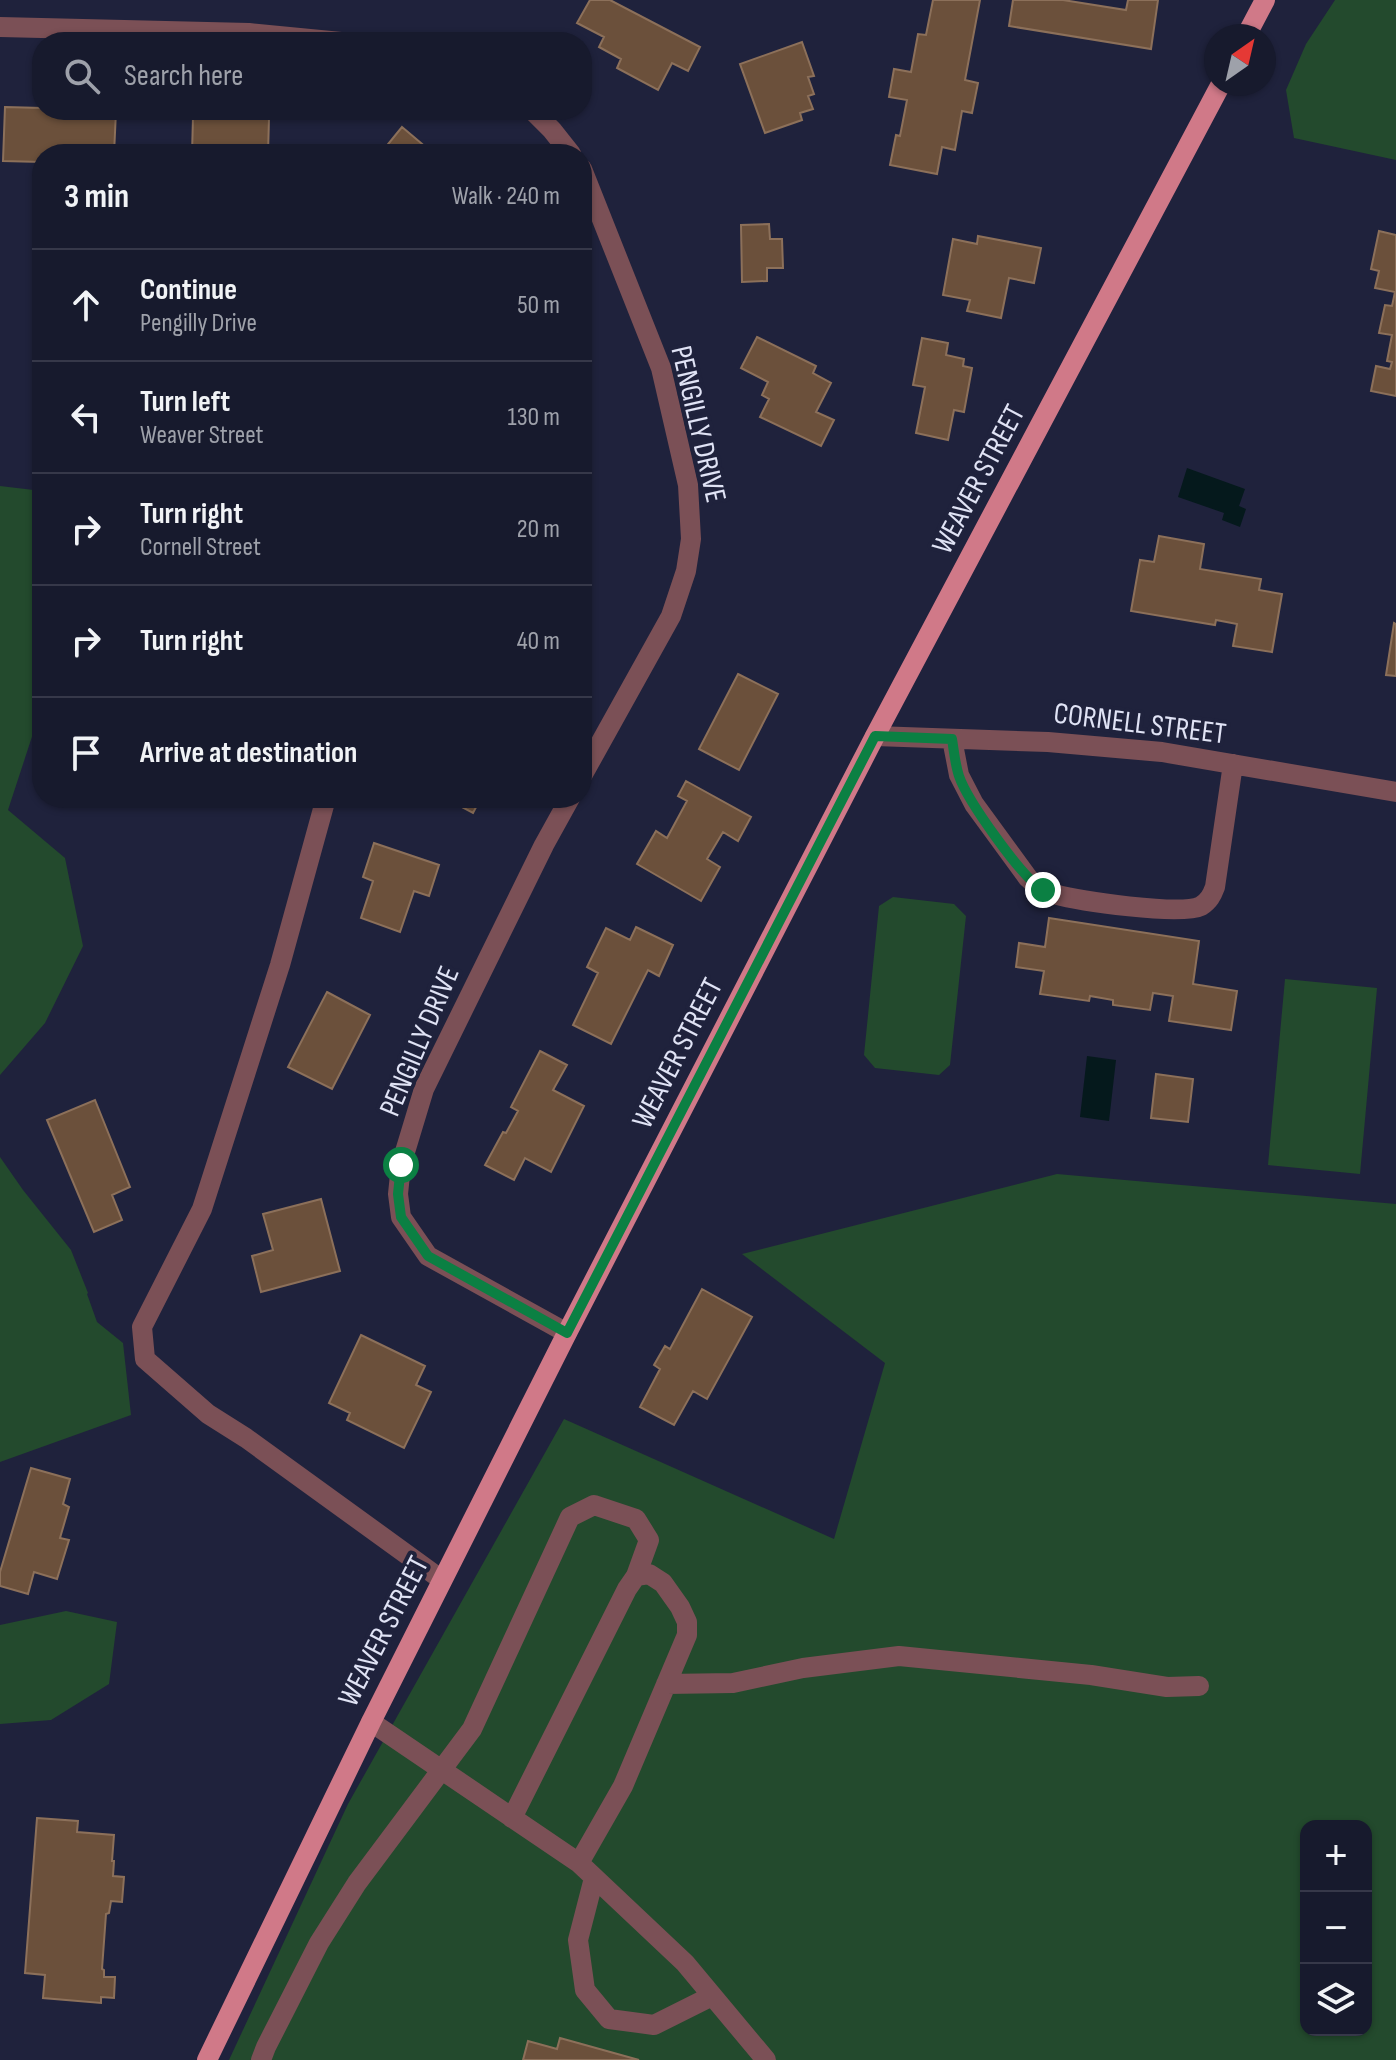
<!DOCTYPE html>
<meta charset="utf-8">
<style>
body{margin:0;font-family:"Sofia Sans Condensed",sans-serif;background:#242739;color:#f1f3f6}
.controls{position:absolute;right:24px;bottom:24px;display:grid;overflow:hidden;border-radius:16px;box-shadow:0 2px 6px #0004}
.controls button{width:72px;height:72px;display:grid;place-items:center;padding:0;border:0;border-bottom:2px solid #363849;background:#171a2d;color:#f1f3f6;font:40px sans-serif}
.compass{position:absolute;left:1204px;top:24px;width:72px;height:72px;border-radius:50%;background:#171a2d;box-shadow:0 2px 6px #0004;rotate:34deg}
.stop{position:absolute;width:24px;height:24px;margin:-18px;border:6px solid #0b8043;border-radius:50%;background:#fff}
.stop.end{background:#0b8043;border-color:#fff;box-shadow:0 2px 8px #0008}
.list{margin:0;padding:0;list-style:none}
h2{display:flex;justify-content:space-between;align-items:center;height:104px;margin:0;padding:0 32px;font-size:34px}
h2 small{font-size:26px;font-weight:400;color:#9ea1aa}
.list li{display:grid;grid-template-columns:52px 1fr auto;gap:24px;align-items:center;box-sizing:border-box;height:112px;padding:0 32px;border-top:2px solid #363849}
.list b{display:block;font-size:30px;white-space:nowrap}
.list p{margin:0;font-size:26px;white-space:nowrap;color:#9ea1aa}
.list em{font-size:26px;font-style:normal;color:#9ea1aa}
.icon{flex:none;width:44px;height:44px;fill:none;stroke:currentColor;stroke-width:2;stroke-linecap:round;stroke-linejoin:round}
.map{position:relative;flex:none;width:1396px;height:2060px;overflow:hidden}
.search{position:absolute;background:#171a2d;box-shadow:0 2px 6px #0004;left:32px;top:32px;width:560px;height:88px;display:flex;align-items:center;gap:20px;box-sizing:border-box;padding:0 28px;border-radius:32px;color:#9ea1aa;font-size:30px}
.panel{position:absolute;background:#171a2d;box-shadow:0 2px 6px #0004;left:32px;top:144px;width:560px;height:664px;border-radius:32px}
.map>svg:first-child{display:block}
</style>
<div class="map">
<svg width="1396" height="2060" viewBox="0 0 1396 2060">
<rect width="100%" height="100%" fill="#1f223c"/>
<path fill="#234a2d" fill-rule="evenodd" d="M1335,0H1396V160L1294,138L1286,90L1306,44Z
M0,486L42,491V706L8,810L65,858L83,946L45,1023L0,1075Z
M893,897L954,904L966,916L950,1065L939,1075L875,1068L864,1055L879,906Z
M1285,979L1377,988L1360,1174L1268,1165Z
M0,1157L23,1190L71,1250L88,1293L87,1294L97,1322L123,1343L131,1415L0,1462Z
M1057,1174L1396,1204V2060H229L348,1804L564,1419L834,1539L885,1363L742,1254ZM1306,1826H1366V2030H1306Z
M66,1611L117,1622L109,1684L51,1720L0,1724V1625Z"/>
<path fill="#05191c" d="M1187,468L1245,489L1239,506L1246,509L1240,527L1222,520L1224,513L1178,497Z
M1087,1056L1116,1060L1109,1121L1080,1117Z"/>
<path fill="#6b503b" stroke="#8c705a" stroke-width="2" d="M590,0H610L700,47L688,71L672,63L658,90L617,68L621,59L599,47L604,37L577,23Z
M933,0H980L965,80L978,83L972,113L962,111L955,150L942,147L937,174L890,165L896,135L900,136L907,100L889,97L894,69L911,72L918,34L926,35Z
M1013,0H1063L1126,10L1128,0H1158L1151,49L1009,26Z
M802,42L814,76L808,77L814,94L808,96L813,109L800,113L802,120L765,133L740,64Z
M5,107L42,108V110L116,111L114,154H42V162L3,161Z
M193,117L269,118L268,154H192Z
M402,127L434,154H380Z
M769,224L770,239H782L783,268H767V281L742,282L741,225Z
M1379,231L1396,235V396L1371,391L1376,366L1390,369L1392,362L1387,361L1392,335L1379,333L1385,305L1392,306L1395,292L1375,288L1379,271L1371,269Z
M978,236L1041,248L1034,283L1009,278L1001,318L967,311L970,300L943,295L953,239L977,244Z
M757,337L816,366L813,373L831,383L816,412L834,420L821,446L760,417L769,399L762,395L768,382L741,368Z
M922,338L948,343L946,355L964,359L963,366L972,368L964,412L954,410L948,440L916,433L925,387L913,385Z
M1159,536L1204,544L1200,569L1261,579L1259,590L1282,594L1272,652L1233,646L1237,624L1216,620L1215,625L1131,611L1140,560L1154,562Z
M1394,623L1396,624V676L1386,675Z
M738,674L778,694L739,770L699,749Z
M686,781L751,817L738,841L723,832L707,859L720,867L701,901L637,864L656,831L667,838L687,801L678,796Z
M445,798H481L473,813Z
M374,843L439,865L429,896L414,891L400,932L361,918L373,881L363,877Z
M1049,918L1199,941L1193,984L1237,991L1231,1030L1169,1021L1173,996L1153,993L1150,1010L1113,1005V1000L1090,996L1089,1001L1040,994L1044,971L1016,967L1019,943L1045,947Z
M636,927L673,945L659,976L648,970L611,1044L573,1025L598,973L587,967L606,928L630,940Z
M327,992L370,1015L332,1089L288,1067Z
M540,1051L567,1065L553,1090L584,1106L551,1172L525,1158L514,1180L485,1165L503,1132L506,1133L518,1111L511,1107Z
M1156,1074L1193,1079L1188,1122L1151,1118Z
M95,1100L130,1187L112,1195L122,1220L94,1232L47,1120Z
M321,1199L340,1271L261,1292L252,1256L273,1250L263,1214Z
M702,1289L752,1317L707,1399L693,1391L674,1425L640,1407L660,1369L654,1365L665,1346L670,1349Z
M361,1335L425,1366L416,1385L431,1392L404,1448L347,1420L350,1413L329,1403Z
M31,1468L70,1479L63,1504L69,1507L60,1538L69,1540L57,1579L34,1572L28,1594L0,1586V1572Z
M37,1818L78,1821L77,1832L114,1835L112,1861H114L113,1876L124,1877L122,1902L111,1901L109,1913L106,1914L102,1969L104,1970V1977H115L114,1998L101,1997V2003L43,1998L45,1975L25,1973Z
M560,2038L639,2060H523L528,2041L557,2049Z"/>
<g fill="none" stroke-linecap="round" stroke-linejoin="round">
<path stroke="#7b5056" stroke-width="20" d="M0,27L249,33L341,42
M532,110L552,130L571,154
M582,169L661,368L688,485L691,539L686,571L671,616L582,776
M875,736L1048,742L1162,752L1396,792
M952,739L959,775L974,804L1028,878C1036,886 1043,891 1054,894C1079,901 1180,916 1201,906C1209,901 1212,895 1215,887L1233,764
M326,798L280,965L202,1209L142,1327L145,1359L208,1414L246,1438L442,1580
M567,1333L428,1256L401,1217L398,1194L401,1165L424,1089L544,845L570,798
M666,1684L733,1683L803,1668L899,1656L1091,1675L1167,1687L1199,1686
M371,1722L579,1863L685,1963L766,2060
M512,1818L627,1589L636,1576L649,1574L663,1583L680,1607L687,1622V1635L623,1786L579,1863
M594,1878L578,1940L585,1990L609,2019L654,2025L712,1996
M261,2060L266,2047L319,1943L357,1883L472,1729L570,1517L594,1505L636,1519L649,1540L636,1576"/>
<path stroke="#d07988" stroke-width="20" d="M1246,36L1265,0
M207,2060L371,1722L567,1333L875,736L1221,84"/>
</g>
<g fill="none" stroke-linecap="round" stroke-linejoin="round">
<path stroke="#0b8043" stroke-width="10" d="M401,1165L398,1194L401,1217L428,1256L567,1333L875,736L952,739C954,751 955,764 959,776C967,800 1022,878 1043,890"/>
</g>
<g text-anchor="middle" stroke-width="8" stroke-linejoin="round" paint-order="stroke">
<g font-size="30" fill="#e0e3f5" stroke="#1f223c">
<text transform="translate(699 424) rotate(77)" y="10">PENGILLY DRIVE</text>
<text transform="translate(978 479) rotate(-62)" y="10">WEAVER STREET</text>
<text transform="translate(1140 723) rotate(7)" y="10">CORNELL STREET</text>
<text transform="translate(419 1041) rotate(-67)" y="10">PENGILLY DRIVE</text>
<text transform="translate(677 1053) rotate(-63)" y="10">WEAVER STREET</text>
<text transform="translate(383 1631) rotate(-63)" y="10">WEAVER STREET</text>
</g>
</g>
</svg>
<div class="controls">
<button>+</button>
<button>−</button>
<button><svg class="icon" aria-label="layers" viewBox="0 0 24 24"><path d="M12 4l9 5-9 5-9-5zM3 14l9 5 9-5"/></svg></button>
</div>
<svg class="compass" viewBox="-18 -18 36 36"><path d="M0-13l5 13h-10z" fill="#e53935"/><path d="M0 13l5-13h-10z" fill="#9ea1aa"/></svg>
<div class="stop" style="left:401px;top:1165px"></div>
<div class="stop end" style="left:1043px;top:890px"></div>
<div class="search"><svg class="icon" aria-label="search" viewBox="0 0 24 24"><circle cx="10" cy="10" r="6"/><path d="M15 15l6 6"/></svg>Search here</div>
<section class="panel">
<h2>3 min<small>Walk · 240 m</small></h2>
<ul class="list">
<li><svg class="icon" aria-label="ahead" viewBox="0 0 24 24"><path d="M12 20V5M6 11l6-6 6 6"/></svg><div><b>Continue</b><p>Pengilly Drive</p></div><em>50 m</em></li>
<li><svg class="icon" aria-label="left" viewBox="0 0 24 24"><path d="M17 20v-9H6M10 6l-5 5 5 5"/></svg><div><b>Turn left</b><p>Weaver Street</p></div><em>130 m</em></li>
<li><svg class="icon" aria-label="right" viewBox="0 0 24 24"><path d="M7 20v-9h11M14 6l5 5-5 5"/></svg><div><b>Turn right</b><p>Cornell Street</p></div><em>20 m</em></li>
<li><svg class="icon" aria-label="right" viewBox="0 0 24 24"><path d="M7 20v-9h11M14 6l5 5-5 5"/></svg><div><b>Turn right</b></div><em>40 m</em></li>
<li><svg class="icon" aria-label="arrive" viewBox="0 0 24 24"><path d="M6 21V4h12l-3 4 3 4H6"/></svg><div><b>Arrive at destination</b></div></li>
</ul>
</section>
</div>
